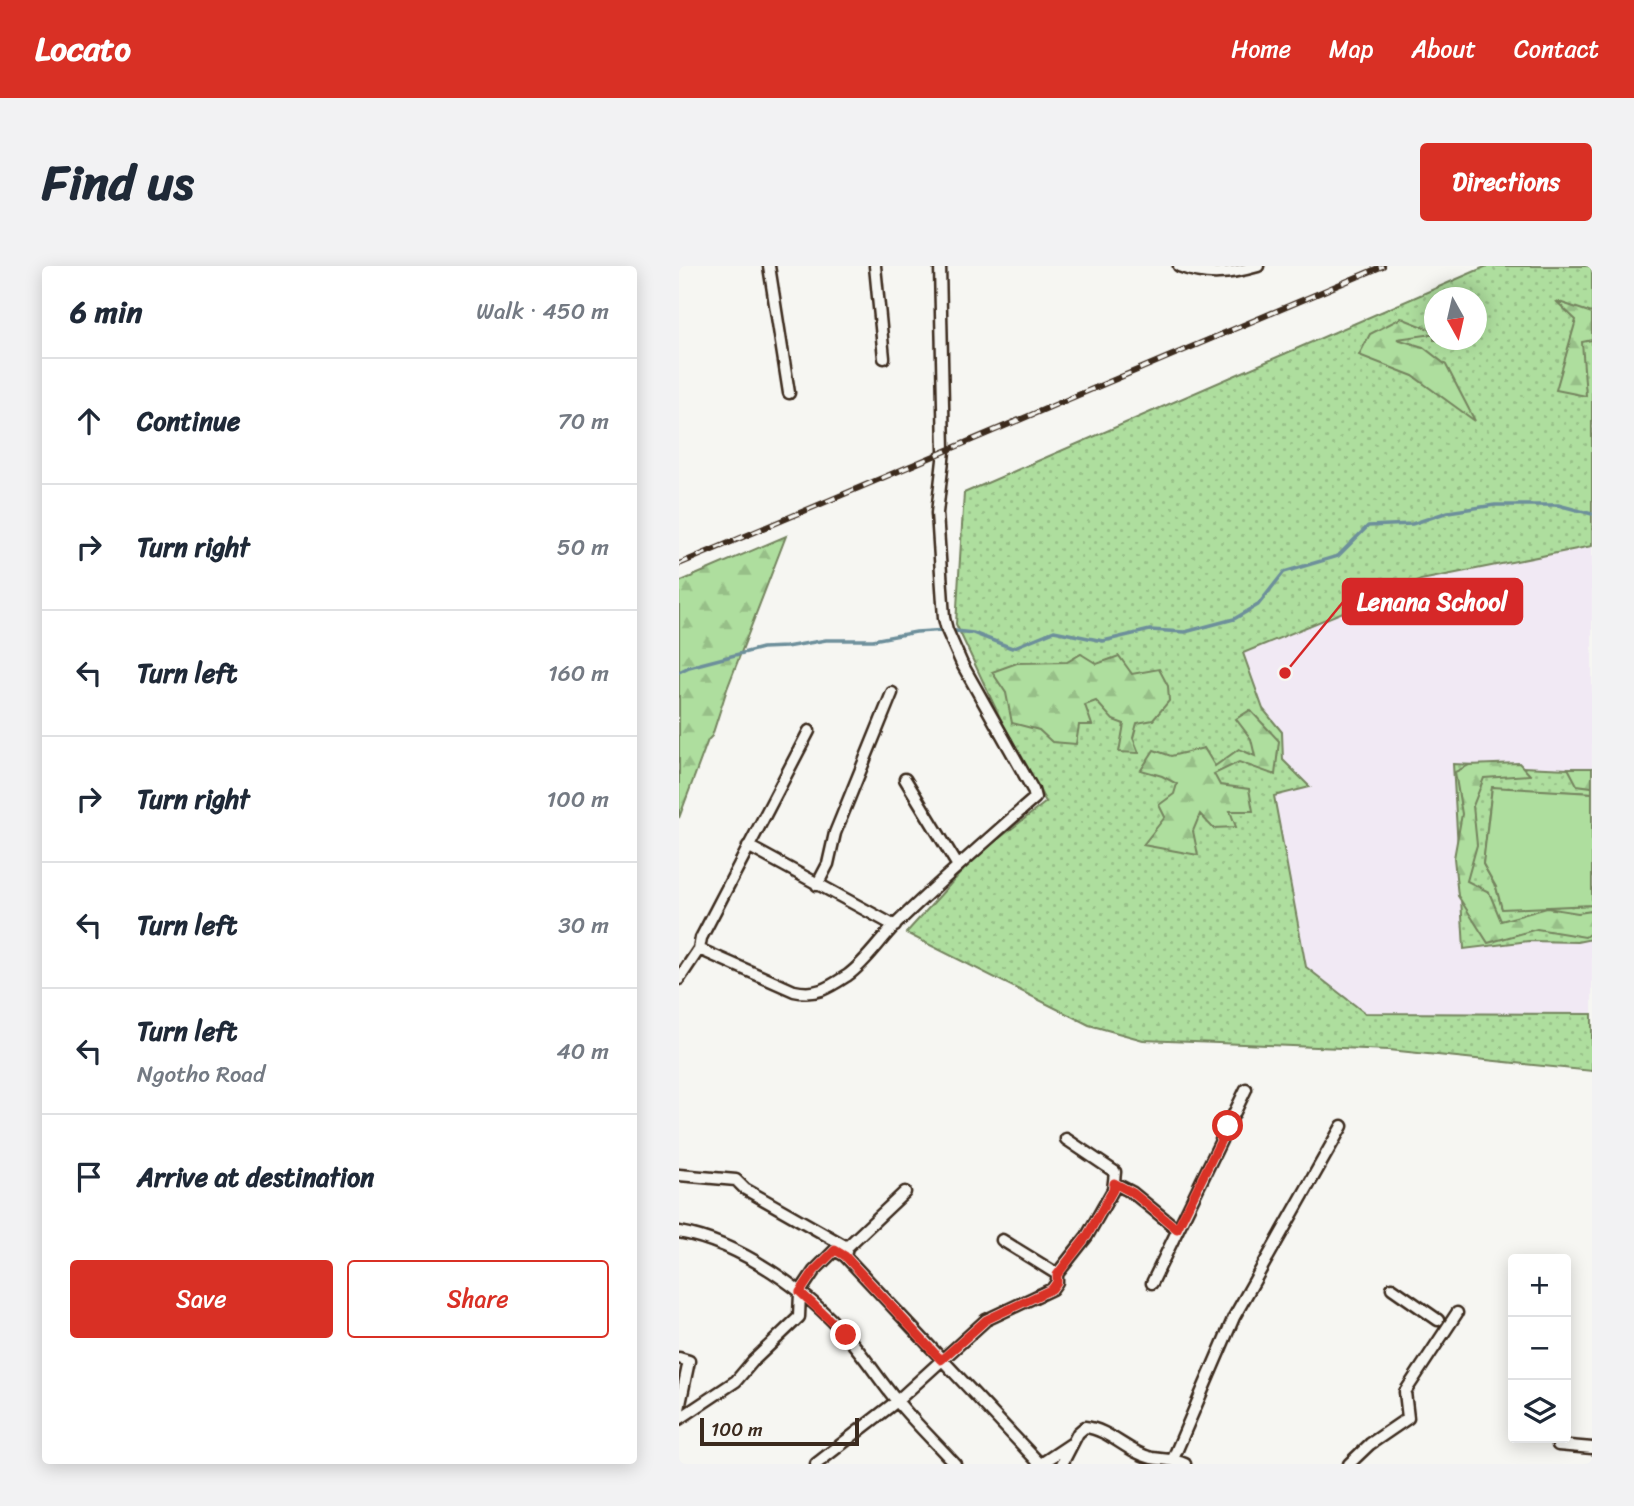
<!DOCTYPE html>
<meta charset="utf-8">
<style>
body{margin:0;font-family:Sriracha,sans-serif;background:#f2f2f3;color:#1f2937}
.controls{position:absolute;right:21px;bottom:21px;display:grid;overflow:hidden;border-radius:7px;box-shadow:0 4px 18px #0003}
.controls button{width:63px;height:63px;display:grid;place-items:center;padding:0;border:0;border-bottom:2px solid #e0e1e3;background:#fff;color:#1f2937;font:35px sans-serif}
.compass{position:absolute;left:745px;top:21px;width:63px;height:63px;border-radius:50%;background:#fff;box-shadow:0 4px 18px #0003;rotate:172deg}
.scale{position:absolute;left:21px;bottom:18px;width:159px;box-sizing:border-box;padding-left:7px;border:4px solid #3b2a1e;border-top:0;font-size:19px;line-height:24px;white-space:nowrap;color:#3b2a1e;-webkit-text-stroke:5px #f6f6f2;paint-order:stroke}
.stop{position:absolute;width:21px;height:21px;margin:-16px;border:5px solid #d93025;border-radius:50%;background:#fff}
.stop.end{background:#d93025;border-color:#fff;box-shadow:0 2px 7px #0008}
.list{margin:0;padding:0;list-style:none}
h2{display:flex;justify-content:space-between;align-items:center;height:91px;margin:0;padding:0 28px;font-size:30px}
h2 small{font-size:23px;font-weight:400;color:#747a83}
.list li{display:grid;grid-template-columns:46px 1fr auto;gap:21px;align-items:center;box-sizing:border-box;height:126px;padding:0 28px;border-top:2px solid #e0e1e3}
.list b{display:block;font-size:26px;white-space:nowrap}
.list p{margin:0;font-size:23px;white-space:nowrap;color:#747a83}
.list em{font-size:23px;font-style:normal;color:#747a83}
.actions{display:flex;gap:14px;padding:21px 28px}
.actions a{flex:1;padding:16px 0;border:2px solid #d93025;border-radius:7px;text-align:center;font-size:24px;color:#d93025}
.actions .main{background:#d93025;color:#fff}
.icon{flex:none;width:38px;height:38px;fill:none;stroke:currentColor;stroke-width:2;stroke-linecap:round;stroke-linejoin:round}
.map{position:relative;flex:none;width:913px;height:1198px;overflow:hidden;border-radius:7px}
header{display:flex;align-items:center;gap:42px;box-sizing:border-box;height:98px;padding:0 35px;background:#d93025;color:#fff}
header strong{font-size:33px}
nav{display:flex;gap:38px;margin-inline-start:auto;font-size:24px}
.intro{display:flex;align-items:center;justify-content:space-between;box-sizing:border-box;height:168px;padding:0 42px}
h1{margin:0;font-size:49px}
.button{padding:18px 32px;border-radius:7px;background:#d93025;color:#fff;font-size:24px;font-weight:700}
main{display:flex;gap:42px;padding:0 42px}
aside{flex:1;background:#fff;border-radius:7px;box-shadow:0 4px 18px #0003}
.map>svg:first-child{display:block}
</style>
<header>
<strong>Locato</strong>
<nav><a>Home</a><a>Map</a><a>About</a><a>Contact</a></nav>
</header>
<div class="intro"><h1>Find us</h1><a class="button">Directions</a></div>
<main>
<aside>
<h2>6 min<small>Walk · 450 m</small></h2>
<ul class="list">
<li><svg class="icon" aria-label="ahead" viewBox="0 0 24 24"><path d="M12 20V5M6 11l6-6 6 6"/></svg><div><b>Continue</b></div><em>70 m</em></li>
<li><svg class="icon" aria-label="right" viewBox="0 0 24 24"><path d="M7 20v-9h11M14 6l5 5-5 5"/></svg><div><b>Turn right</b></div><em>50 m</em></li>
<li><svg class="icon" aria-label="left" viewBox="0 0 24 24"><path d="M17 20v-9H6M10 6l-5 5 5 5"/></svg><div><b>Turn left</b></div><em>160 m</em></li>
<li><svg class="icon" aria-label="right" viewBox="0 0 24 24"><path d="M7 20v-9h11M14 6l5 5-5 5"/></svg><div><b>Turn right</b></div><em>100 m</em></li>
<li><svg class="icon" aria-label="left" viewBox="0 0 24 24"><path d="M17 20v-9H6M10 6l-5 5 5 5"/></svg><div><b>Turn left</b></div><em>30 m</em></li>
<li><svg class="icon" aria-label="left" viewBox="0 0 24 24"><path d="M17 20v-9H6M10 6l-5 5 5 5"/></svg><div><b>Turn left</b><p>Ngotho Road</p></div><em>40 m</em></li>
<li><svg class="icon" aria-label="arrive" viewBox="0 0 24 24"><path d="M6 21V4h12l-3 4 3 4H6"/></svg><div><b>Arrive at destination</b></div></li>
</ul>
<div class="actions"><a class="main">Save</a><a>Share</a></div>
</aside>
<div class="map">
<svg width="913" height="1198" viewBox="0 0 913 1198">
<defs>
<pattern id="grass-dots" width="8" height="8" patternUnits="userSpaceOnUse" patternTransform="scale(1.75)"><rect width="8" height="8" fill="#aede9e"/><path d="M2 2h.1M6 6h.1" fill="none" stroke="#97bf88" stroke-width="1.8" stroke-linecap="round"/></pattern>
<pattern id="forest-firs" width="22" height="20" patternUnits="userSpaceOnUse" patternTransform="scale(1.75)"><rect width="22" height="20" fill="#aede9e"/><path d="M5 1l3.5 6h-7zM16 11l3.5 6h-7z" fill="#97bf88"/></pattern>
</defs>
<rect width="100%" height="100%" fill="#f6f6f2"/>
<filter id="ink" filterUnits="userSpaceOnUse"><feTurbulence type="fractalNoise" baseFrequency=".0143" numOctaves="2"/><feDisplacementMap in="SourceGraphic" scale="14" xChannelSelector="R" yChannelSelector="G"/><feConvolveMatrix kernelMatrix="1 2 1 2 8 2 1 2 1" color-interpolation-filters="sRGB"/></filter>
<g filter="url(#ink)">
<path fill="#f1e9f4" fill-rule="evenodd" d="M808,0H913V805L710,784L464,774L410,759L227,667L296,591L367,536L323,456L277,358L285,227ZM755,32H797V74H755Z"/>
<path fill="url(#grass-dots)" stroke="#74845e" stroke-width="2" fill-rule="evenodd" d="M808,0H913V280L742,314L564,387L584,443L603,466L604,494L631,521L595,530L627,701L686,747L913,748V805L710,784L464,774L410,759L227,667L296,591L367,536L323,456L277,358L285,227ZM755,32H797V74H755Z
M774,498L913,504V527L813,522L804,598L817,621L823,642L913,639V673L898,676L850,675L785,683Z"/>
<path fill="url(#forest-firs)" stroke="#74845e" stroke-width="2" d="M877,35L913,47V74L903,76L907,130L877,124L897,54Z
M722,52L755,65V68L718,73L744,81L767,99L796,155L734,110L680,89L691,68Z
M107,270L48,423L33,470L29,474L0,552V316Z
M402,388L418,398L440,390L453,408L480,403L489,420L490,435L474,454L458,457L454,472L460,487L440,486L445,458L434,454L417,435L406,439L413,459H400L397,478L373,476L360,464L333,457L327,427L313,406L338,397L388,396Z
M571,444L600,475L596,509L560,496L535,508L541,519L570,523L574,545H551L557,561L534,562L521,548L514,565L519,589L464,579L486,551L480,539L495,528L498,518L483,510L462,504L475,484L492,490L525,482L536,500L560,483L576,490L572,473L557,453Z
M840,497L851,509L805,512L794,540L798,579L788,615L810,626L822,655L868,642L899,647L913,645V666L906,671L858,663L809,677L779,630L775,592L783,548L776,506L790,499Z
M889,502H913V521L898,519Z"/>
<path fill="#aede9e" stroke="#74845e" stroke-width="2" d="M813,521L913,527V639L823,643L817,621L804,598Z"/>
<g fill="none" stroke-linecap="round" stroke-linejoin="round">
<path stroke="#6d8f9b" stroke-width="3.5" d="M0,406L10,401L83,382L107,381L147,374H194L237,366L268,364L294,367L333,382L375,365L424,375L471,364L506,366L555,353L579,339L605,306L659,290L689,260L733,258L769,246L816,239H879L913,248"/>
<g stroke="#3b2a1e" stroke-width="15">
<path id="minor" d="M90,0L110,127
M196,0L205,92
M500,0C528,11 551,8 579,0
M226,513L279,600
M69,580L216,660
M138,619L149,598L156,567L213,427
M20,683L115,725C138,730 149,722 169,709C187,696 201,674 217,658C262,614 309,573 356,532L354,524L283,398L268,364L265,352L258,247L265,185L261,0
M0,713L20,683L22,672L130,465
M0,909L57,914L66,923L168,981L166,990L156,984L135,1005L121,1026L120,1051L74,1095L57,1115L0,1153
M435,917L454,927L498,963
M0,966C62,977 129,1025 169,1072C187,1092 201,1115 218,1135C236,1157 257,1177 276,1198
M323,974L378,1008L408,970L434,924L436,906L387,873
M168,981L226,926
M166,990L361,1198
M473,1017L567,823
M713,1022L759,1054
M0,1092L10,1095L0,1143
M879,1179L913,1182
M494,1193L555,1051L663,860
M137,1198L218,1135L307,1054L373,1023L378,1016V1008
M362,1198L392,1178
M383,1198L399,1167L406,1161C430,1163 449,1187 473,1192C485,1194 494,1193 506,1198
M670,1198L691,1178L729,1152L726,1126L778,1047"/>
</g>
<use href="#minor" stroke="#f6f6f2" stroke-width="10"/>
<g stroke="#3b2a1e" stroke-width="6">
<path id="rail" d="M0,298L704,0"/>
</g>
<use href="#rail" stroke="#f6f6f2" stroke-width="3.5" stroke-dasharray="10" stroke-linecap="butt"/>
</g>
</g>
<g fill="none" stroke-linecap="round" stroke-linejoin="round" filter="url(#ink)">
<path stroke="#d93025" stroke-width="9" d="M167,1069L121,1026L135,1005L156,984L166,990L262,1094L307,1054L373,1023L378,1016V1009L408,970L434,924L435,917L454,927L498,963L549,860"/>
</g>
<path fill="none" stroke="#d62828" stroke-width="2.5" d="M606 407L664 336"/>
<circle fill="#d62828" stroke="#f6f6f2" stroke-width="2.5" cx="606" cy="407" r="7"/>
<rect fill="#d62828" stroke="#d62828" stroke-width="2.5" x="664" y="313" width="179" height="45" rx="7"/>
<g font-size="24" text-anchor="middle" font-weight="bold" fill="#fff">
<text x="753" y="344">Lenana School</text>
</g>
</svg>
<div class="controls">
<button>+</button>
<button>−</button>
<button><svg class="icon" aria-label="layers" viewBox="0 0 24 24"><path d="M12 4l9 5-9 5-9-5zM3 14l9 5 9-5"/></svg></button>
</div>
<svg class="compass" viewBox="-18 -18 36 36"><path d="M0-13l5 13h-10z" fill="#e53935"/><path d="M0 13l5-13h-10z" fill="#747a83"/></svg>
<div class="scale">100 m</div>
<div class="stop" style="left:549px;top:860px"></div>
<div class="stop end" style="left:167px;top:1069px"></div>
</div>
</main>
